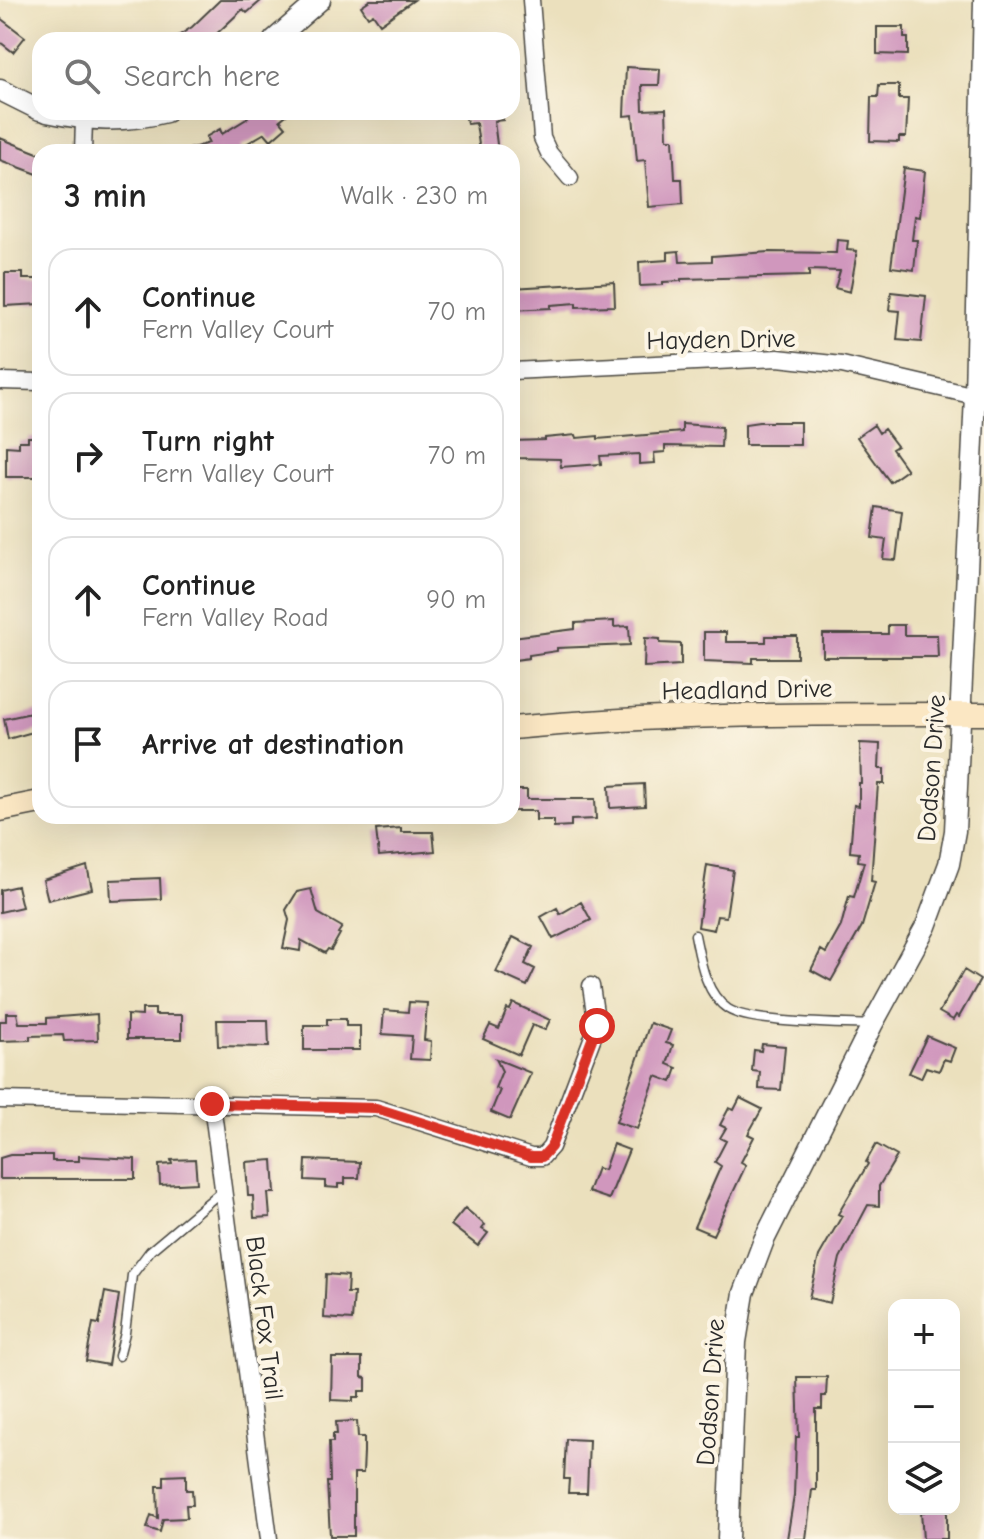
<!DOCTYPE html>
<meta charset="utf-8">
<style>
body{margin:0;font-family:"Comic Neue",sans-serif;background:#f6f6f6;color:#222}
.controls{position:absolute;right:24px;bottom:24px;display:grid;overflow:hidden;border-radius:16px;box-shadow:0 8px 32px #0002}
.controls button{width:72px;height:72px;display:grid;place-items:center;padding:0;border:0;border-bottom:2px solid #e0e0e0;background:#fff;color:#222;font:40px sans-serif}
.stop{position:absolute;width:24px;height:24px;margin:-18px;border:6px solid #d93025;border-radius:50%;background:#fff}
.stop.end{background:#d93025;border-color:#fff;box-shadow:0 2px 8px #0008}
.list{margin:0;padding:0;list-style:none}
h2{display:flex;justify-content:space-between;align-items:center;height:104px;margin:0;padding:0 32px;font-size:34px}
h2 small{font-size:26px;font-weight:400;color:#767676}
.list li{display:grid;grid-template-columns:52px 1fr auto;gap:24px;align-items:center;box-sizing:border-box;height:128px;margin:0 16px 16px;padding:0 16px;border:2px solid #e0e0e0;border-radius:24px}
.list b{display:block;font-size:30px;white-space:nowrap}
.list p{margin:0;font-size:26px;white-space:nowrap;color:#767676}
.list em{font-size:26px;font-style:normal;color:#767676}
.icon{flex:none;width:44px;height:44px;fill:none;stroke:currentColor;stroke-width:2;stroke-linecap:round;stroke-linejoin:round}
.map{position:relative;flex:none;width:984px;height:1539px;overflow:hidden}
.search{position:absolute;background:#fff;box-shadow:0 8px 32px #0002;left:32px;top:32px;width:488px;height:88px;display:flex;align-items:center;gap:20px;box-sizing:border-box;padding:0 28px;border-radius:24px;color:#767676;font-size:30px}
.panel{position:absolute;background:#fff;box-shadow:0 8px 32px #0002;left:32px;top:144px;width:488px;height:680px;border-radius:24px}
.map>svg:first-child{display:block}
</style>
<div class="map">
<svg width="984" height="1539" viewBox="0 0 984 1539">
<rect width="100%" height="100%" fill="#fcf5e5"/>
<filter id="ink" filterUnits="userSpaceOnUse"><feTurbulence type="fractalNoise" baseFrequency=".0125" numOctaves="2"/><feDisplacementMap in="SourceGraphic" scale="16" xChannelSelector="R" yChannelSelector="G"/><feConvolveMatrix kernelMatrix="1 2 1 2 8 2 1 2 1" color-interpolation-filters="sRGB"/></filter>
<filter id="wash" filterUnits="userSpaceOnUse"><feTurbulence type="fractalNoise" baseFrequency=".006" numOctaves="4" result="noise"/><feDisplacementMap in="SourceGraphic" scale="32" xChannelSelector="R" yChannelSelector="G"/><feGaussianBlur stdDeviation="1.8" result="paint"/><feColorMatrix in="noise" values="0 0 0 0 0 0 0 0 0 0 0 0 0 0 0 0 0 1.4 0 .05"/><feComposite in="paint" operator="in"/></filter>
<g filter="url(#wash)">
<rect width="100%" height="100%" fill="#ebe0bd"/>
<g id="blocks">
<path fill="#d097bd" d="M220,0H262L247,13L243,9L210,40H172L192,27Z
M370,0H414L380,24L373,14L368,17L361,6Z
M0,18L25,37L13,52L0,42Z
M877,27H904V38H908V55L877,54Z
M626,67L660,69L659,85H642L643,110L666,109L667,139H673L675,179H682L683,204L649,207L645,160L637,161L633,115L624,116Z
M879,85H899V99H908L906,137H899V142L870,141L871,97H878Z
M243,112H290L280,120L286,127L271,140L265,133L241,147L244,152H189V149L209,143L206,137L220,129L222,134L248,118Z
M465,112H502L503,120L494,121L498,152H480L476,123L467,124Z
M0,138L40,154V175L0,160Z
M904,168L925,171L920,217L915,216L912,240H917L914,270L891,267Z
M837,240L848,241L847,250L857,251L850,292L835,288L840,271L809,270V276L681,279V281L663,282V285L640,286L639,262L668,260V252L679,251L680,262L712,261V256L769,252L836,253Z
M5,273H23V279H40V304L5,306Z
M614,282L615,306L576,307V303L551,305V308L512,310V288Z
M891,292L926,296L921,342L897,340L900,311L889,310Z
M759,422H800V445H745V424Z
M682,424L722,427L721,447L665,446V452L654,453L655,463L639,464V454L600,456L601,464L561,467L560,459L512,458V441L545,440V438L576,435L577,438L598,436V439L682,432Z
M874,425L879,433L884,429L897,446L892,449L907,470L890,482L857,437Z
M28,437H40V477H6V446L19,447V441H28Z
M876,507L902,511L896,560L883,559L886,540L872,538Z
M614,621V627L629,626L630,645L557,648V651L529,655V658L514,660L512,637L575,629V623Z
M888,625H904V635H937L938,657H823V634H888Z
M704,632H726V642H766V636H797V658H753V663L704,661Z
M645,638L660,639V643L681,644V665L644,667Z
M40,711V730L8,739L4,719Z
M860,743L880,744L879,769H884V784H878L871,881L875,882L862,926L831,981L811,970L821,950L826,953L841,926L849,896L854,897L864,862L858,861L859,853L850,852L854,805L859,806V783H861Z
M644,784L645,806L610,808L609,786Z
M512,790H527V799H595L596,819L571,820V826L554,827V820H536V811H512Z
M401,828V832H433L435,851L379,856L376,830Z
M707,865L733,870L726,917L717,916L714,930L698,927Z
M87,866L92,889L48,900L43,880Z
M160,878L161,899L111,901L110,880Z
M17,886L22,907L0,912V890Z
M311,889L318,913L342,927L338,933L340,934L331,950L328,949L325,953L301,940L300,951L283,948L289,920L286,910L297,892Z
M581,902L591,920L553,939L541,917L557,908L560,914Z
M513,937L533,947L525,964L535,969L527,986L496,972Z
M964,970L980,980L959,1017L956,1015L953,1020L939,1012Z
M409,1002L427,1003L424,1040L431,1041L430,1060L410,1059L412,1036L382,1034L384,1010L408,1012Z
M513,1003L550,1020L545,1030L532,1025L519,1055L483,1039L490,1025L499,1029L507,1009L510,1010Z
M142,1009H155V1015H182V1039H127V1015L142,1016Z
M6,1013H17L19,1023H47V1018L97,1014L98,1040L64,1041L63,1035L30,1036V1040L0,1041V1021H6Z
M327,1019H346V1026H360V1050H304V1025H327Z
M217,1020H268L269,1047L218,1046Z
M650,1023L671,1030L666,1043L673,1045L667,1064L677,1068L672,1082L656,1076L637,1129L616,1122Z
M927,1036L955,1048L950,1061L944,1059L939,1071L926,1067L921,1078L909,1073Z
M762,1044L785,1046L781,1090L759,1089L760,1072L752,1071L754,1050L761,1051Z
M496,1059L531,1073L510,1120L491,1112L500,1090L495,1088L502,1071Z
M740,1098L762,1109L748,1134L754,1137L741,1162L746,1165L713,1235L694,1227L721,1166L715,1162L726,1141L720,1138L726,1128L720,1125L729,1108L734,1110Z
M613,1144L629,1150L609,1199L588,1192L597,1168L604,1170Z
M876,1144L897,1156L879,1186V1206L868,1205L840,1258L830,1303L809,1298L819,1256L842,1216L838,1214L868,1164L866,1162Z
M10,1155H52V1161H79V1156L135,1159V1179H0V1158Z
M195,1159L197,1183L160,1185L159,1165L172,1164L171,1160Z
M273,1160L275,1193H268L270,1217L254,1218L253,1196H248L246,1162Z
M306,1160L360,1162L359,1178H345V1184H338V1188L325,1187V1181L305,1180Z
M465,1208L485,1225L482,1229L488,1233L478,1246L451,1225Z
M326,1274L348,1276L347,1293H354L352,1320L324,1318Z
M105,1292L119,1295L108,1365L86,1361L93,1323L99,1324Z
M332,1358H362V1377L366,1378V1391H359V1397H353V1401L331,1400Z
M797,1377H827L826,1396H822V1409H816V1490H812L806,1539H787L794,1496L796,1437H799Z
M357,1421L358,1437H364V1452L363,1473H354V1536H330L327,1482H330L329,1442H333V1434H337L336,1422Z
M566,1439L589,1440L587,1493H568L569,1479H564Z
M186,1475V1490H192L193,1505H186L187,1518L163,1519L160,1532L147,1528L151,1515L158,1518L157,1486H164V1476Z
M924,1509H947V1539H923L921,1512H924Z"/>
</g>
</g>
<g filter="url(#ink)">
<use href="#blocks" fill-opacity="0" stroke="#484641" stroke-width="2"/>
<g fill="none" stroke-linecap="round" stroke-linejoin="round">
<g stroke="#484641" stroke-width="11">
<path id="service" d="M695,935C700,959 705,994 728,1009C751,1024 841,1023 872,1025
M119,1356L125,1333L132,1275L150,1251L223,1190"/>
</g>
<g stroke="#484641" stroke-width="19">
<path id="minor" d="M531,0L542,138L549,153L570,178
M83,152L84,120
M512,371L778,358L842,365L975,396
M0,381L40,382
M0,1100L376,1108L531,1157H542L551,1147L597,1026L591,986
M212,1104L269,1539"/>
</g>
<g stroke="#484641" stroke-width="23">
<path id="tertiary" d="M274,40L320,0
M0,90L40,110
M47,112C88,121 124,123 166,112
M728,1539L736,1342L744,1293L764,1240L872,1025L926,926L949,864L955,831L975,396L984,0"/>
</g>
<g stroke="#484641" stroke-width="25">
<path id="secondary" d="M512,728C669,713 827,714 984,714
M0,810L40,802"/>
</g>
<use href="#service" stroke="#fff" stroke-width="8"/>
<use href="#minor" stroke="#fff" stroke-width="16"/>
<use href="#tertiary" stroke="#fff" stroke-width="20"/>
<use href="#secondary" stroke="#fbe7c3" stroke-width="22"/>
</g>
</g>
<g fill="none" stroke-linecap="round" stroke-linejoin="round" filter="url(#ink)">
<path stroke="#d93025" stroke-width="10" d="M212,1104L376,1108L531,1157H542L551,1147L597,1026"/>
</g>
<g text-anchor="middle" stroke-width="8" stroke-linejoin="round" paint-order="stroke">
<g font-size="26" fill="#2b2b2b" stroke="#fcf5e5">
<text transform="translate(721 339) rotate(-1)" y="9">Hayden Drive</text>
<text transform="translate(747 689) rotate(-1)" y="9">Headland Drive</text>
<text transform="translate(931 768) rotate(-86)" y="9">Dodson Drive</text>
<text transform="translate(265 1318) rotate(83)" y="9">Black Fox Trail</text>
<text transform="translate(710 1392) rotate(-86)" y="9">Dodson Drive</text>
</g>
</g>
</svg>
<div class="controls">
<button>+</button>
<button>−</button>
<button><svg class="icon" aria-label="layers" viewBox="0 0 24 24"><path d="M12 4l9 5-9 5-9-5zM3 14l9 5 9-5"/></svg></button>
</div>
<div class="stop" style="left:597px;top:1026px"></div>
<div class="stop end" style="left:212px;top:1104px"></div>
<div class="search"><svg class="icon" aria-label="search" viewBox="0 0 24 24"><circle cx="10" cy="10" r="6"/><path d="M15 15l6 6"/></svg>Search here</div>
<section class="panel">
<h2>3 min<small>Walk · 230 m</small></h2>
<ul class="list">
<li><svg class="icon" aria-label="ahead" viewBox="0 0 24 24"><path d="M12 20V5M6 11l6-6 6 6"/></svg><div><b>Continue</b><p>Fern Valley Court</p></div><em>70 m</em></li>
<li><svg class="icon" aria-label="right" viewBox="0 0 24 24"><path d="M7 20v-9h11M14 6l5 5-5 5"/></svg><div><b>Turn right</b><p>Fern Valley Court</p></div><em>70 m</em></li>
<li><svg class="icon" aria-label="ahead" viewBox="0 0 24 24"><path d="M12 20V5M6 11l6-6 6 6"/></svg><div><b>Continue</b><p>Fern Valley Road</p></div><em>90 m</em></li>
<li><svg class="icon" aria-label="arrive" viewBox="0 0 24 24"><path d="M6 21V4h12l-3 4 3 4H6"/></svg><div><b>Arrive at destination</b></div></li>
</ul>
</section>
</div>
